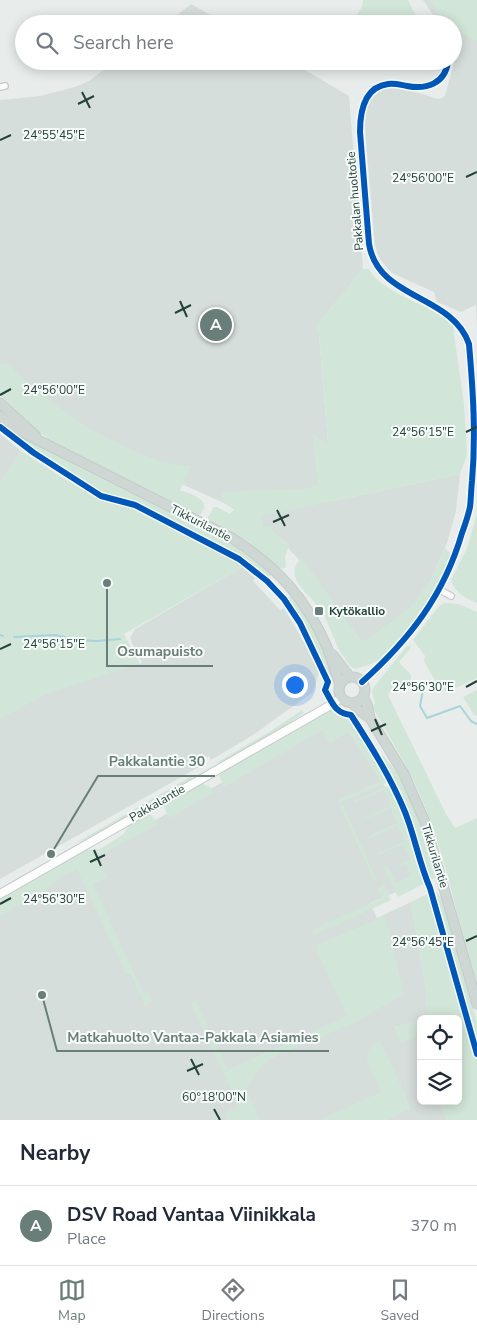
<!DOCTYPE html>
<meta charset="utf-8">
<style>
body{margin:0;font-family:"Nunito Sans",sans-serif;background:#f6f6f7;color:#1f2937}
.controls{position:absolute;right:15px;bottom:15px;display:grid;overflow:hidden;border-radius:8px;box-shadow:0 2px 12px #0003}
.controls button{width:45px;height:45px;display:grid;place-items:center;padding:0;border:0;border-bottom:1px solid #e0e1e3;background:#fff;color:#1f2937;font:25px sans-serif}
.you{position:absolute;left:294px;top:684px;width:18px;height:18px;margin:-12px;border:4px solid #fff;border-radius:50%;background:#1a73e8;box-shadow:0 0 0 8px #1a73e833}
.badge{display:grid;place-items:center;width:32px;height:32px;border-radius:50%;background:#697e78;color:#fff;font-size:16px;font-weight:700}
.pin{position:absolute;translate:-50% -50%;border:2px solid #fff;box-shadow:0 1px 5px #0006}
.list{margin:0;padding:0;list-style:none}
h2{display:flex;justify-content:space-between;align-items:center;height:65px;margin:0;padding:0 20px;font-size:21px}
h2 small{font-size:16px;font-weight:400;color:#747a83}
.list li{display:grid;grid-template-columns:32px 1fr auto;gap:15px;align-items:center;box-sizing:border-box;height:80px;padding:0 20px;border-top:1px solid #e0e1e3}
.list b{display:block;font-size:19px;white-space:nowrap}
.list p{margin:0;font-size:16px;white-space:nowrap;color:#747a83}
.list em{font-size:16px;font-style:normal;color:#747a83}
.icon{flex:none;width:28px;height:28px;fill:none;stroke:currentColor;stroke-width:2;stroke-linecap:round;stroke-linejoin:round}
.map{position:relative;flex:none;width:477px;height:1120px;overflow:hidden}
.search{position:absolute;background:#fff;box-shadow:0 2px 12px #0003;left:15px;right:15px;top:15px;height:55px;display:flex;align-items:center;gap:12px;box-sizing:border-box;padding:0 18px;border-radius:28px;color:#747a83;font-size:19px}
.sheet{height:145px;background:#fff}
nav{display:flex;justify-content:space-around;align-items:center;box-sizing:border-box;height:70px;border-top:1px solid #e0e1e3;background:#fff;font-size:14px;color:#747a83}
nav a{display:grid;justify-items:center;gap:2px}
nav .on{color:#697e78}
.map>svg:first-child{display:block}
</style>
<div class="map">
<svg width="477" height="1120" viewBox="0 0 477 1120">
<rect width="100%" height="100%" fill="#e8edeb"/>
<path fill="#d6dedb" d="M423,0H477V331L476,305L461,312L437,302L434,292L394,274L389,270L380,259L375,246L364,117L368,104L377,92L390,87L403,88L438,99L442,98L445,96L454,63L453,24H439Z
M191,4L226,24H166Z
M115,61H290L349,96L363,269L318,324L333,501L460,474L456,511L447,543L432,577L415,603L403,617L362,650L306,567L285,545L226,504L113,453L0,369V100L40,96L75,87L89,81Z
M0,434L21,451L0,484Z
M242,567L255,578L253,581L280,610L284,608L305,644L319,673L313,692L253,735L211,760L209,756L197,763L199,767L0,879V697L142,663L132,643L130,638L135,629Z
M331,721L349,731L396,804L418,869L401,890L370,903L377,918L411,902L426,990V1019H421V1020L395,1027L401,1041L421,1035V1101H439L447,1120H0V908Z"/>
<path fill="#d1e6d8" d="M363,0H408L420,24H354C354,12 362,14 363,0Z
M430,0H477V41L461,33L453,27V24C442,23 435,9 430,0Z
M370,61H436L429,64L372,68L369,65Z
M363,269H369C381,291 417,301 438,314C444,317 449,322 453,327L464,404L467,455L460,474L262,516L263,527L273,526L271,529L288,544L290,542L285,557L286,567L281,569L248,542L211,524L208,521V517L214,507H217L230,514L234,509L226,504L221,495L222,492L304,489L318,485L313,435L328,443L318,323Z
M0,364H7C46,399 84,430 132,450C152,459 169,465 191,466L184,481L188,483L187,485L183,484L180,490C192,495 212,499 201,514L196,515L84,459L52,442L37,430L0,395Z
M0,422L78,467L234,545L271,573V575L267,577L227,549L139,504L106,496L92,488L37,452L0,425Z
M21,451L66,480L100,498L120,506L135,508L140,513L200,541L244,566L124,634L140,664L48,693L0,719V484Z
M477,514V603C466,599 455,593 451,580L467,548Z
M445,548L451,554C439,585 406,645 377,661C370,665 362,667 355,669L350,666L339,650L321,608H319C310,594 283,578 300,559L303,560L359,638L365,641L412,606L432,577Z
M290,596H292C311,620 322,648 334,675L329,677L303,623L288,601L287,599Z
M445,603L458,604L477,612V678L447,692C436,685 430,672 424,661L425,656L413,640L439,606Z
M410,645L411,648L399,662L411,675V679L390,691L388,695L446,814L455,828L477,818V989C459,927 448,864 424,804C410,770 390,738 372,706L375,704L372,691L373,688L406,647Z
M477,690V716L474,715L463,697Z
M332,708L337,715L347,717L355,723L388,782L341,802L340,804L338,800L381,781L349,731L330,743L322,730L224,787L218,773Z
M302,710L304,713L282,728L220,763H216L269,732Z
M383,755C388,763 395,769 400,777C418,806 426,840 436,872L433,879L429,882L414,828L405,804L382,762L381,757Z
M190,777L193,778L90,837L74,844Z
M201,783L210,787L213,793L169,818L163,805Z
M390,785L403,812L420,870L426,883L398,897L383,866L387,864L396,883L411,876L406,864L401,866L400,864L410,859L404,844L378,855L377,853L405,841L398,826L370,838V836L397,823L391,808L363,820L362,819L390,806L388,801L389,800L384,790L355,803L354,801Z
M343,805L377,881L375,882L340,806Z
M147,814H150L158,824L98,856L107,878L93,884L143,993L148,992L152,1002L145,1005L131,974H126L77,869L64,875L44,891L0,916V898L84,850L100,849L124,834L127,828L131,823Z
M384,885L391,900L314,935L310,931L382,898L378,889Z
M435,891L442,898L477,1022V1050L434,899L432,892Z
M429,893L454,983L477,1060V1120H447L439,1101H458V1019H426V990L411,902Z
M385,916L404,994L352,1024L283,1052L263,1064L246,1088L260,1120H227L224,1114L239,1106L191,1004L196,1001L197,1004L228,1070L347,1016L315,946Z
M421,1020V1035L401,1042L395,1027Z
M378,1041L381,1043L411,1108L387,1120H320L381,1092L367,1059L369,1050Z"/>
<g fill="none" stroke-linecap="round" stroke-linejoin="round">
<path stroke="#a9d4db" stroke-width="2" d="M0,635L3,636
M14,637L55,635L77,640L97,641L120,639
M423,690L420,706L427,718L460,706L471,721L477,724"/>
<g stroke="#c5cac8" stroke-width="8">
<path id="street" d="M0,87L5,86
M440,590L451,596
M362,682C410,639 444,595 462,533C465,525 468,516 470,507C471,499 471,490 472,481C476,435 473,390 469,344C452,294 378,300 369,244L360,132C360,112 364,87 388,84C395,83 401,85 407,86C427,90 445,83 448,62"/>
</g>
<g stroke="#c3cbc8" stroke-width="10">
<path id="secondary" d="M0,894L329,706L341,698"/>
</g>
<g stroke="#c3ccc9" stroke-width="11">
<path id="primary" d="M0,403L36,436
M0,416L16,429L232,538C278,568 305,597 327,647C332,659 335,672 340,684
M333,655L350,677
M339 690a13 13 0 1 1 26 0a13 13 0 1 1-26 0Z
M363,697L367,704L370,718L404,774L425,822L477,1004
M352,703L358,710L370,718"/>
</g>
<use href="#street" stroke="#fcfcfc" stroke-width="5.5"/>
<use href="#secondary" stroke="#fcfcfc" stroke-width="8"/>
<use href="#primary" stroke="#cfd7d5" stroke-width="9"/>
<g stroke="#f7fbf9" stroke-width="9">
<path id="cycleway" d="M0,427L34,453L101,496L135,505L239,559L267,581L284,599L300,623L328,682L325,690C333,704 335,713 351,715C371,746 391,778 405,812C415,837 419,863 430,888L477,1054
M362,682C410,639 444,595 462,533C465,525 468,516 470,507C471,499 471,490 472,481C476,435 473,390 469,344C452,294 378,300 369,244L360,132C360,112 364,87 388,84C395,83 401,85 407,86C427,90 445,83 448,62"/>
</g>
<use href="#cycleway" stroke="#0057b8" stroke-width="6"/>
</g>
<path fill="none" stroke="#24423a" stroke-width="2" d="M82,92L90,108M78,104L94,96M0,140L11,135M466,177L477,172M180,301L187,317M175,313L191,305M0,395L11,389M466,432L477,427M277,510L285,526M273,522L289,515M0,649L11,644M466,687L477,681M375,719L382,735M371,731L386,724M94,850L101,866M90,862L105,855M0,904L11,898M466,941L477,936M191,1059L199,1075M187,1071L203,1064M214,1109L220,1120"/>
<rect fill="#697e78" stroke="#f7fbf9" stroke-width="2" x="314" y="606" width="10" height="10" rx="2.5"/>
<g text-anchor="middle" stroke-width="4" stroke-linejoin="round" paint-order="stroke">
<g font-size="12" fill="#24423a" stroke="#f7fbf9">
<text transform="translate(355 201) rotate(-95)" y="4">Pakkalan huoltotie</text>
<text transform="translate(201 523) rotate(27)" y="4">Tikkurilantie</text>
<text transform="translate(157 803) rotate(-30)" y="4">Pakkalantie</text>
<text transform="translate(435 856) rotate(73)" y="4">Tikkurilantie</text>
</g>
<g font-size="12" font-weight="bold" fill="#24423a" stroke="#f7fbf9" text-anchor="start">
<text x="329" y="615">Kytökallio</text>
</g>
</g>
<g font-size="12" text-anchor="middle" fill="#24423a" stroke="#f7fbf9" stroke-width="4" stroke-linejoin="round" paint-order="stroke">
<text x="54" y="139">24°55'45"E</text>
<text x="423" y="182">24°56'00"E</text>
<text x="54" y="394">24°56'00"E</text>
<text x="423" y="436">24°56'15"E</text>
<text x="54" y="648">24°56'15"E</text>
<text x="423" y="691">24°56'30"E</text>
<text x="54" y="903">24°56'30"E</text>
<text x="423" y="946">24°56'45"E</text>
<text x="214" y="1101">60°18'00"N</text>
</g>
<path fill="none" stroke="#697e78" stroke-width="2" d="M107 583L107 666H213M51 854L98 776H215M42 995L57 1051H329"/>
<g fill="#697e78" stroke="#f7fbf9" stroke-width="2">
<circle cx="107" cy="583" r="5"/>
<circle cx="51" cy="854" r="5"/>
<circle cx="42" cy="995" r="5"/>
</g>
<g font-size="14" text-anchor="middle" font-weight="bold" fill="#697e78" stroke="#f7fbf9" stroke-width="4" stroke-linejoin="round" paint-order="stroke">
<text x="160" y="656">Osumapuisto</text>
<text x="157" y="766">Pakkalantie 30</text>
<text x="193" y="1042">Matkahuolto Vantaa-Pakkala Asiamies</text>
</g>
</svg>
<div class="controls">
<button><svg class="icon" aria-label="locate" viewBox="0 0 24 24"><circle cx="12" cy="12" r="6"/><path d="M12 2v4M12 18v4M2 12h4M18 12h4"/></svg></button>
<button><svg class="icon" aria-label="layers" viewBox="0 0 24 24"><path d="M12 4l9 5-9 5-9-5zM3 14l9 5 9-5"/></svg></button>
</div>
<div class="you"></div>
<div class="pin badge" style="left:216px;top:325px">A</div>
<div class="search"><svg class="icon" aria-label="search" viewBox="0 0 24 24"><circle cx="10" cy="10" r="6"/><path d="M15 15l6 6"/></svg>Search here</div>
</div>
<section class="sheet">
<h2>Nearby<small></small></h2>
<ul class="list">
<li><span class="badge">A</span><div><b>DSV Road Vantaa Viinikkala</b><p>Place</p></div><em>370 m</em></li>
</ul>
</section>
<nav>
<a class="on"><svg class="icon" aria-label="map" viewBox="0 0 24 24"><path d="M3 6l6-2 6 2 6-2v14l-6 2-6-2-6 2zM9 4v14M15 6v14"/></svg>Map</a>
<a><svg class="icon" aria-label="directions" viewBox="0 0 24 24"><path d="M12 3l9 9-9 9-9-9zM9 14v-3h6M13 9l2 2-2 2"/></svg>Directions</a>
<a><svg class="icon" aria-label="saved" viewBox="0 0 24 24"><path d="M7 4h10v16l-5-4-5 4z"/></svg>Saved</a>
</nav>
